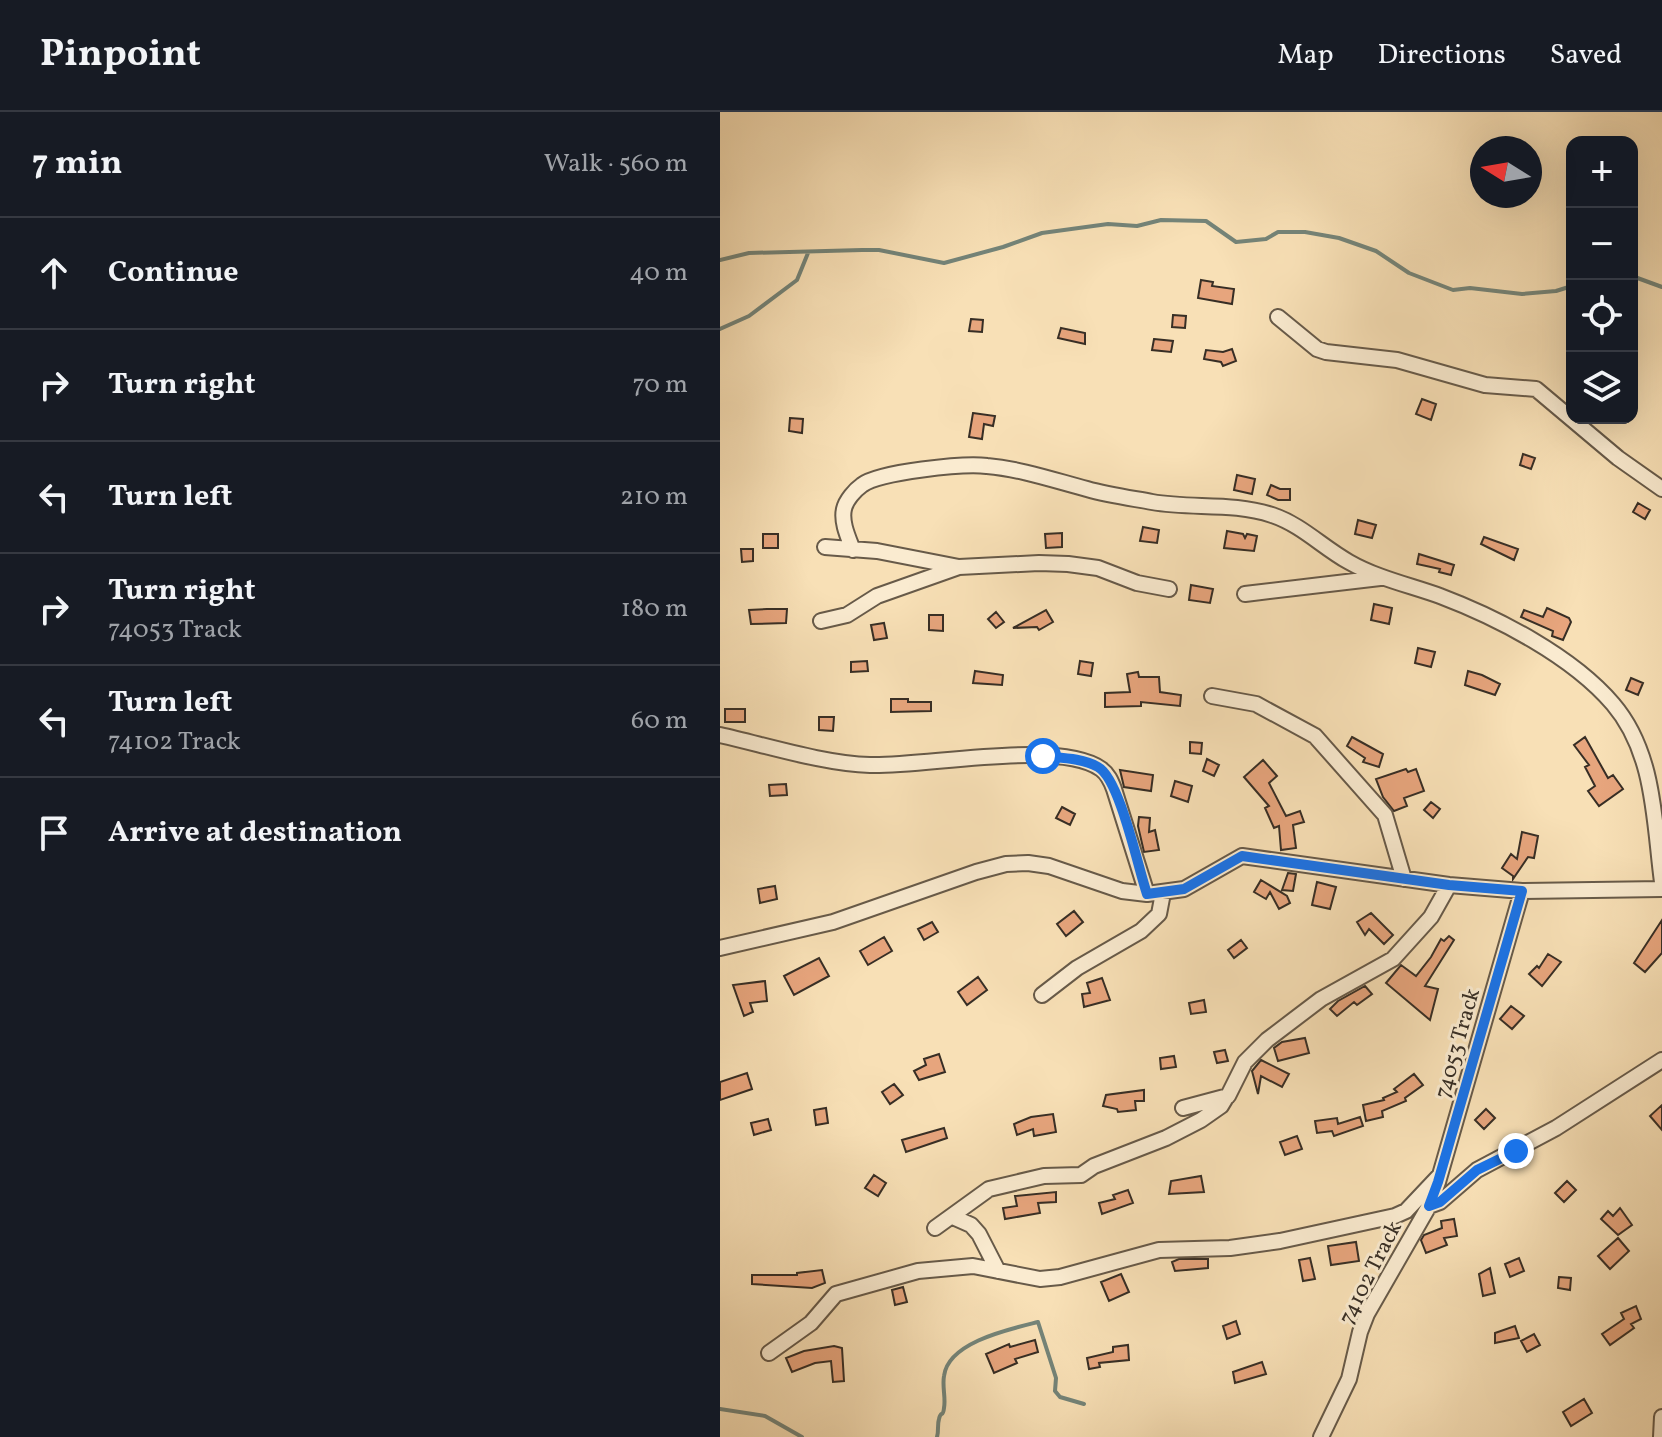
<!DOCTYPE html>
<meta charset="utf-8">
<style>
body{margin:0;font-family:Vollkorn,serif;background:#242831;color:#f1f3f6}
.controls{position:absolute;right:24px;top:24px;display:grid;overflow:hidden;border-radius:16px;box-shadow:0 8px 32px #0002}
.controls button{width:72px;height:72px;display:grid;place-items:center;padding:0;border:0;border-bottom:2px solid #363941;background:#171b24;color:#f1f3f6;font:40px sans-serif}
.compass{position:absolute;left:750px;top:24px;width:72px;height:72px;border-radius:50%;background:#171b24;box-shadow:0 8px 32px #0002;rotate:281deg}
.stop{position:absolute;width:24px;height:24px;margin:-18px;border:6px solid #1a73e8;border-radius:50%;background:#fff}
.stop.end{background:#1a73e8;border-color:#fff;box-shadow:0 2px 8px #0008}
.list{margin:0;padding:0;list-style:none}
h2{display:flex;justify-content:space-between;align-items:center;height:104px;margin:0;padding:0 32px;font-size:34px}
h2 small{font-size:26px;font-weight:400;color:#9ea1a6}
.list li{display:grid;grid-template-columns:52px 1fr auto;gap:24px;align-items:center;box-sizing:border-box;height:112px;padding:0 32px;border-top:2px solid #363941}
.list b{display:block;font-size:30px;white-space:nowrap}
.list p{margin:0;font-size:26px;white-space:nowrap;color:#9ea1a6}
.list em{font-size:26px;font-style:normal;color:#9ea1a6}
.icon{flex:none;width:44px;height:44px;fill:none;stroke:currentColor;stroke-width:2;stroke-linecap:round;stroke-linejoin:round}
.map{position:relative;flex:none;width:942px;height:1325px;overflow:hidden}
header{display:flex;align-items:center;gap:48px;box-sizing:border-box;height:112px;padding:0 40px;background:#171b24;border-bottom:2px solid #363941}
header strong{font-size:38px}
nav{display:flex;gap:44px;margin-inline-start:auto;font-size:28px}
main{display:flex}
aside{flex:1;background:#171b24}
.map>svg:first-child{display:block}
</style>
<header>
<strong>Pinpoint</strong>
<nav><a>Map</a><a>Directions</a><a>Saved</a></nav>
</header>
<main>
<aside>
<h2>7 min<small>Walk · 560 m</small></h2>
<ul class="list">
<li><svg class="icon" aria-label="ahead" viewBox="0 0 24 24"><path d="M12 20V5M6 11l6-6 6 6"/></svg><div><b>Continue</b></div><em>40 m</em></li>
<li><svg class="icon" aria-label="right" viewBox="0 0 24 24"><path d="M7 20v-9h11M14 6l5 5-5 5"/></svg><div><b>Turn right</b></div><em>70 m</em></li>
<li><svg class="icon" aria-label="left" viewBox="0 0 24 24"><path d="M17 20v-9H6M10 6l-5 5 5 5"/></svg><div><b>Turn left</b></div><em>210 m</em></li>
<li><svg class="icon" aria-label="right" viewBox="0 0 24 24"><path d="M7 20v-9h11M14 6l5 5-5 5"/></svg><div><b>Turn right</b><p>74053 Track</p></div><em>180 m</em></li>
<li><svg class="icon" aria-label="left" viewBox="0 0 24 24"><path d="M17 20v-9H6M10 6l-5 5 5 5"/></svg><div><b>Turn left</b><p>74102 Track</p></div><em>60 m</em></li>
<li><svg class="icon" aria-label="arrive" viewBox="0 0 24 24"><path d="M6 21V4h12l-3 4 3 4H6"/></svg><div><b>Arrive at destination</b></div></li>
</ul>
</aside>
<div class="map">
<svg width="942" height="1325" viewBox="0 0 942 1325">
<rect width="100%" height="100%" fill="#f8e0b6"/>
<filter id="stains"><feTurbulence type="fractalNoise" baseFrequency=".0025" numOctaves="4"/><feColorMatrix values="0 0 0 0 .2 0 0 0 0 .09 0 0 0 0 .02 0 0 0 .5 -.17"/></filter>
<radialGradient id="worn" r=".72"><stop offset=".6" stop-color="#630" stop-opacity="0"/><stop offset="1" stop-color="#630" stop-opacity=".3"/></radialGradient>
<g fill="none" stroke-linecap="round" stroke-linejoin="round">
<path stroke="#748479" stroke-width="4" d="M0,148L29,141L142,138H159L224,151L283,135L322,121L388,112L417,114L441,108L486,109L516,130L546,127L558,120H585L619,126L656,139L689,161L733,178L750,176L802,182L836,179L852,174
M912,164L942,175
M0,217L29,204L77,168L88,141
M0,1297L45,1304L82,1325
M217,1325C219,1319 217,1313 219,1307C221,1298 223,1306 224,1296C226,1286 222,1275 224,1264C228,1230 290,1217 318,1210L336,1266L335,1279L340,1285L364,1292"/>
</g>
<path fill="#e7a57d" stroke="#372e25" stroke-width="2" d="M481,168L493,170L492,174L514,177L512,192L478,186Z
M453,203L466,204L465,216L452,215Z
M251,207L263,208L262,220L249,219Z
M341,216L365,221V232L338,226Z
M434,227L453,229L451,240L432,238Z
M512,237L516,249L503,254L501,250L484,247L486,238L503,240Z
M702,287L716,292L711,308L696,302Z
M253,301L275,304L273,314L264,312L262,327L249,325Z
M70,306L83,307L82,321L69,319Z
M803,342L815,346L811,357L800,353Z
M517,363L535,367L532,382L514,378Z
M551,373L560,377H570V388H558L547,383Z
M918,391L930,398L925,407L913,400Z
M638,408L656,413L652,426L635,422Z
M423,415L439,418L437,431L420,429Z
M507,419L523,422L525,426L527,422L537,424L534,439L504,436Z
M342,421V435L326,436L325,422Z
M43,422H58V436H43Z
M764,425L798,437L794,448L761,432Z
M21,437H33V449L22,450Z
M699,442L734,453L731,463L719,460L720,457L697,452Z
M471,473L493,477L490,491L469,488Z
M654,492L672,496L669,512L651,508Z
M827,496L849,506L851,510L843,528L832,524L833,519L801,505L804,498L823,505Z
M47,497H67L66,511L31,512L29,498Z
M326,498L333,510L319,518L317,515L293,516Z
M276,500L284,510L276,516L268,507Z
M209,503H223V519L209,518Z
M164,511L167,526L154,528L151,513Z
M698,536L715,540L711,555L695,551Z
M147,549L148,559L131,560V550Z
M360,549L373,551L371,564L358,562Z
M255,559L283,563L282,573L253,571Z
M748,559L762,563L780,572L775,583L745,573Z
M418,560L419,565H439L440,580L461,583L460,594L421,590V594L385,595V581L410,580L407,562Z
M911,566L923,571L918,583L906,578Z
M171,587H188V590H211V599L171,600Z
M5,597H25V610H5Z
M99,605H114L113,619L99,618Z
M632,625L663,642L659,655L643,650L645,646L627,634Z
M865,625L888,666L893,663L903,677L879,694L868,679L875,674L865,655L869,653L854,633Z
M470,630L482,631L481,642L470,641Z
M487,647L499,653L494,664L483,659Z
M543,648L557,664L549,671L566,704L580,699L584,710L573,713L576,736L561,738L559,714L554,716L545,696L549,694L524,665Z
M686,657L688,660L696,657L704,679L684,686L687,694L674,699L663,685L656,667Z
M400,658L433,663L431,679L404,675Z
M455,669L472,674L468,690L451,684Z
M66,672L67,683L50,684L49,673Z
M711,690L720,697L713,706L704,698Z
M342,695L355,702L350,713L336,706Z
M419,705L430,706L429,720L435,718L439,738L424,740L418,714Z
M802,720L818,724L814,746L808,745L793,767V764L782,756L791,742L797,747Z
M568,761L576,762L573,779L562,778Z
M541,768L567,784L570,791L559,797L550,780L546,787L534,780Z
M597,770L616,775L610,797L592,793Z
M55,774L57,787L40,791L38,777Z
M354,799L363,810L346,824L337,812Z
M651,801L673,823L664,832L649,817L645,823L637,810Z
M942,808V841L925,860L914,851Z
M212,810L218,820L204,828L198,817Z
M729,824L734,828L705,874L718,877L710,908L666,871L681,853L696,864L711,845L721,827L724,829Z
M164,825L172,839L148,853L140,839Z
M521,828L527,836L514,846L508,838Z
M828,842L841,850L822,874L809,862L817,854L819,856Z
M99,846L109,864L74,883L64,864Z
M258,865L267,878L247,893L238,880Z
M382,866L390,888L364,895L362,882L370,881L367,871Z
M45,869L47,889L30,891L33,900L24,904L13,873Z
M645,874L652,882L637,893L634,890L617,904L610,897L618,889Z
M484,888L486,900L471,902L469,891Z
M791,894L804,904L792,917L780,907Z
M585,926L589,941L558,949L554,936L562,930Z
M505,938L508,949L497,951L494,940Z
M219,942L225,960L199,968L194,959L206,953L204,947Z
M454,944L456,955L441,957L440,946Z
M541,948L569,962L562,975L541,964L538,982L532,959Z
M27,961L32,977L0,988V970Z
M694,962L703,973L685,986L686,989L662,999L663,1005L646,1009L643,993L664,988L663,986L677,980L674,977Z
M174,972L183,983L170,992L162,980Z
M424,978V989H415L416,998L398,1000L397,997L383,994L386,983Z
M942,993V1018L930,1004Z
M106,996L108,1011L96,1013L94,998Z
M766,997L775,1006L764,1017L755,1008Z
M333,1002L336,1020L314,1024L313,1017L297,1023L294,1012L311,1005Z
M640,1005L643,1014L614,1024L612,1019L597,1021L595,1009L617,1006L618,1012Z
M48,1007L51,1018L34,1023L31,1011Z
M224,1016L227,1026L186,1040L182,1028Z
M577,1024L582,1037L565,1043L560,1030Z
M154,1063L166,1071L158,1084L145,1076Z
M481,1064L484,1080L449,1082L451,1069Z
M847,1069L856,1078L844,1090L835,1081Z
M408,1078L413,1091L382,1102L379,1091L395,1087L393,1083Z
M336,1080V1090L318,1091L320,1101L285,1107L283,1096L297,1094L295,1084Z
M900,1096L912,1113L898,1123L881,1107L888,1099L893,1104Z
M734,1107L737,1124L724,1126L727,1133L706,1141L701,1128L704,1123L722,1116L721,1109Z
M898,1126L909,1139L890,1157L878,1144Z
M636,1130L639,1149L611,1153L608,1134Z
M590,1146L595,1167L583,1169L579,1148Z
M799,1146L804,1159L790,1165L785,1152Z
M459,1147H488V1156L455,1159L452,1150Z
M770,1156L775,1181L763,1184L759,1162Z
M102,1158L105,1171L92,1176L32,1172V1163H77V1161Z
M401,1162L409,1180L389,1189L381,1170Z
M839,1165L851,1166L850,1178L838,1176Z
M183,1175L187,1190L175,1193L172,1178Z
M916,1194L921,1207L911,1212L914,1216L890,1233L882,1222L904,1207L901,1201Z
M516,1209L520,1222L507,1227L503,1214Z
M795,1214L799,1226L775,1231V1221Z
M814,1222L820,1233L807,1240L801,1229Z
M315,1228L318,1240L295,1247L297,1251L274,1261L266,1242L289,1232L290,1235Z
M408,1233L409,1248L379,1251L380,1255L369,1257L367,1246L393,1240V1235Z
M114,1234L122,1236L124,1269L113,1270L111,1249L95,1251L72,1260L66,1246L84,1239Z
M542,1250L546,1262L515,1271L513,1260Z
M864,1287L872,1301L851,1314L843,1300Z"/>
<g fill="none" stroke-linecap="round" stroke-linejoin="round">
<g stroke="#675a49" stroke-width="18">
<path id="minor" d="M558,205L597,237L606,240L677,248L765,273L816,277L898,346L942,377
M105,435L157,439L239,455
M133,438C128,425 121,410 124,397C126,388 135,378 142,373C159,360 244,351 267,354C301,357 333,368 367,377C388,383 410,386 432,390C472,397 513,390 552,403C582,413 602,435 629,450C657,466 689,473 720,484C778,506 852,544 893,592C935,641 934,710 942,770
M525,482L660,466
M101,509L127,503L157,484L239,455L319,451L348,452L378,456L417,471L449,477
M492,584L536,592L595,624L665,703L684,767
M0,623C45,633 105,652 150,653C204,655 339,627 381,657C388,662 391,669 394,677L427,782
M0,836L113,810L256,760L286,752L308,751L329,754L402,779L427,782L464,777L522,744L729,773L802,779L942,777
M322,883L357,856L421,819L439,802L443,781
M463,996L508,984L525,950L547,928L601,887L673,847L711,805L729,773
M709,1094L720,1090L757,1058L836,1016L942,948
M233,1105L251,1113L259,1122L278,1159
M215,1116L269,1077L324,1064L361,1063L374,1054L446,1026L481,1008L501,994L507,984
M49,1241L91,1211L116,1182L198,1159L253,1154L320,1167L340,1165L439,1138L510,1136L560,1129L675,1104L686,1099L720,1063
M601,1325L629,1267L640,1220L647,1202L709,1094L718,1070L802,779
M941,1325L942,1305"/>
</g>
<use href="#minor" stroke="#faebd0" stroke-width="14"/>
</g>
<g fill="none" stroke-linecap="round" stroke-linejoin="round">
<path stroke="#1a73e8" stroke-width="10" d="M323,644C341,646 362,646 378,655C400,667 418,756 427,782L464,777L522,744L729,773L802,779L718,1070L709,1094L720,1090L757,1058L796,1039"/>
</g>
<g text-anchor="middle" stroke-width="6" stroke-linejoin="round" paint-order="stroke">
<g font-size="22" fill="#372e25" stroke="#faebd0">
<text transform="translate(736 931) rotate(-74)" y="8">74053 Track</text>
<text transform="translate(649 1160) rotate(-63)" y="8">74102 Track</text>
</g>
</g>
<rect width="100%" height="100%" filter="url(#stains)"/>
<rect width="100%" height="100%" fill="url(#worn)"/>
</svg>
<div class="controls">
<button>+</button>
<button>−</button>
<button><svg class="icon" aria-label="locate" viewBox="0 0 24 24"><circle cx="12" cy="12" r="6"/><path d="M12 2v4M12 18v4M2 12h4M18 12h4"/></svg></button>
<button><svg class="icon" aria-label="layers" viewBox="0 0 24 24"><path d="M12 4l9 5-9 5-9-5zM3 14l9 5 9-5"/></svg></button>
</div>
<svg class="compass" viewBox="-18 -18 36 36"><path d="M0-13l5 13h-10z" fill="#e53935"/><path d="M0 13l5-13h-10z" fill="#9ea1a6"/></svg>
<div class="stop" style="left:323px;top:644px"></div>
<div class="stop end" style="left:796px;top:1039px"></div>
</div>
</main>
